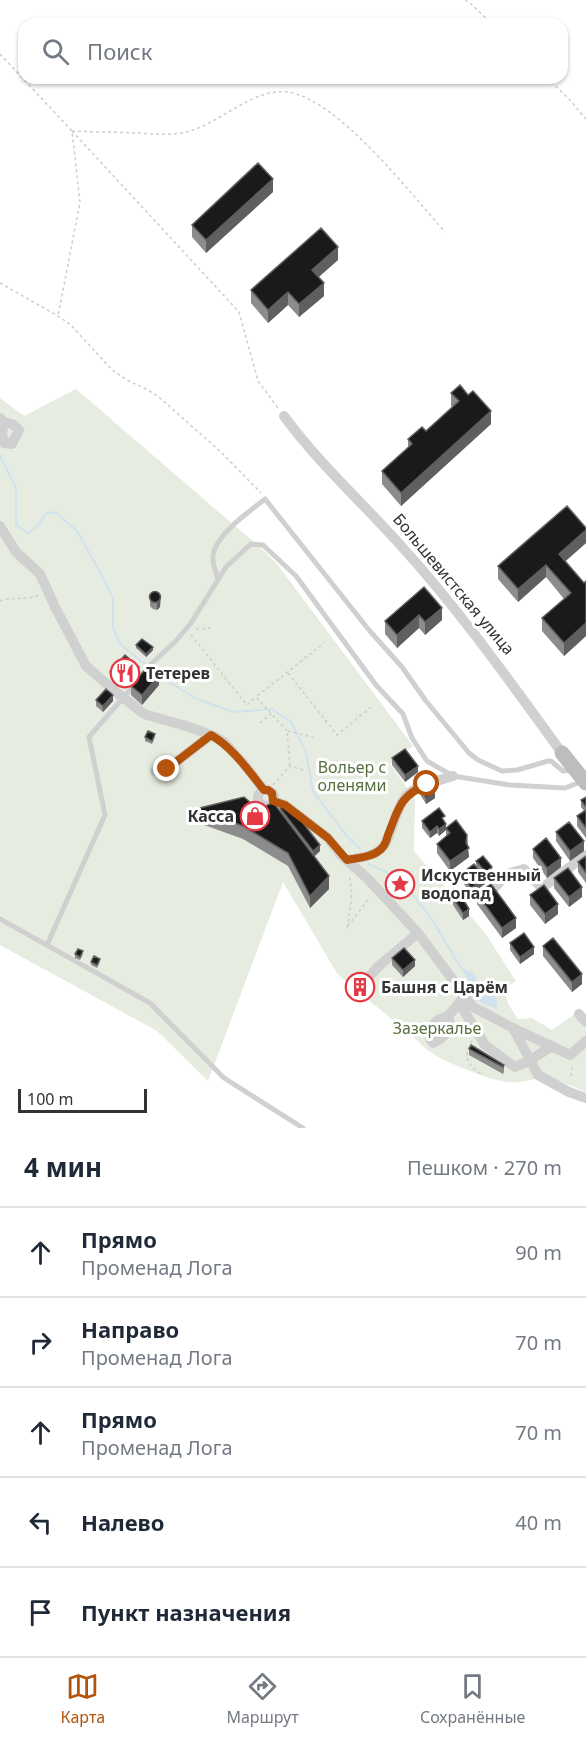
<!DOCTYPE html>
<html lang="ru">
<meta charset="utf-8">
<style>
body{margin:0;font-family:"Noto Sans",sans-serif;background:#f2f2f3;color:#1f2937}
.scale{position:absolute;left:18px;bottom:15px;width:129px;box-sizing:border-box;padding-left:6px;border:3px solid #333;border-top:0;font-size:16px;line-height:21px;white-space:nowrap;color:#333;-webkit-text-stroke:4px #fff;paint-order:stroke}
.stop{position:absolute;width:18px;height:18px;margin:-14px;border:4px solid #b45309;border-radius:50%;background:#fff}
.stop.end{background:#b45309;border-color:#fff;box-shadow:0 2px 6px #0008}
.list{margin:0;padding:0;list-style:none}
h2{display:flex;justify-content:space-between;align-items:center;height:78px;margin:0;padding:0 24px;font-size:26px}
h2 small{font-size:20px;font-weight:400;color:#747a83}
.list li{display:grid;grid-template-columns:39px 1fr auto;gap:18px;align-items:center;box-sizing:border-box;height:90px;padding:0 24px;border-top:2px solid #e0e1e3}
.list b{display:block;font-size:22px;white-space:nowrap}
.list p{margin:0;font-size:20px;white-space:nowrap;color:#747a83}
.list em{font-size:20px;font-style:normal;color:#747a83}
.icon{flex:none;width:33px;height:33px;fill:none;stroke:currentColor;stroke-width:2;stroke-linecap:round;stroke-linejoin:round}
.map{position:relative;flex:none;width:586px;height:1128px;overflow:hidden}
.search{position:absolute;background:#fff;box-shadow:0 2px 4px #0004;left:18px;right:18px;top:18px;height:66px;display:flex;align-items:center;gap:15px;box-sizing:border-box;padding:0 21px;border-radius:18px;color:#747a83;font-size:22px}
.sheet{height:528px;background:#fff}
nav{display:flex;justify-content:space-around;align-items:center;box-sizing:border-box;height:84px;border-top:2px solid #e0e1e3;background:#fff;font-size:16px;color:#747a83}
nav a{display:grid;justify-items:center;gap:3px}
nav .on{color:#b45309}
.map>svg:first-child{display:block}
</style>
<div class="map">
<svg width="586" height="1128" viewBox="0 0 586 1128">
<rect width="100%" height="100%" fill="#fff"/>
<path fill="#e6ecdf" d="M76,389L263,550L277,564L413,746L390,764L415,799L414,851L485,933L516,981L504,989L508,1004L518,1019L532,1018L552,1030L579,1011L586,1018V1092L545,1075C513,1090 490,1079 460,1067C444,1060 429,1054 417,1040L338,975L283,882L208,1081L157,1031L0,945V398L24,416Z"/>
<path fill="#cfe2ee" d="M461,968L474,973L479,983L474,989Z
M479,988L485,990L493,989L496,993L497,1009C487,1005 476,1004 475,992Z"/>
<g fill="none" stroke-linecap="round" stroke-linejoin="round">
<path stroke="#cfe2ee" stroke-width="2" d="M0,456L16,488V525L28,533L36,527L46,514L55,512L77,531L102,576L113,598V628L120,644L146,665
M153,671L167,681L197,699L233,712L272,709L291,722L306,752L313,791L345,834L360,849
M368,864C377,868 386,871 394,877C423,899 442,937 461,968"/>
<path stroke="#cdcdcd" stroke-width="1.5" stroke-dasharray="3 3" stroke-linecap="butt" d="M465,0L471,4L492,24
M0,54L72,131L80,202L58,316
M547,78L568,98L586,119
M72,131C93,132 115,132 136,133C154,134 173,136 190,131C221,122 254,88 287,92C337,98 411,194 445,232
M72,131L239,312L258,381L278,408
M0,283L58,316L71,325L112,370L127,380L148,390L160,398L221,452L261,493
M0,601C13,596 26,601 39,595
M196,629L213,628
M191,635L247,705L256,697
M288,673L337,735L371,707
M260,723L271,714
M287,731L256,697L324,643
M290,766L287,731L313,737
M273,785L290,766L306,771
M348,926L370,897
M347,928C350,911 354,893 349,876
M472,1041C462,1058 468,1066 483,1075
M571,1076L572,1064"/>
<path stroke="#d0d0d0" stroke-width="5" d="M218,579C216,572 212,564 213,555C216,534 249,512 265,499L369,630L402,667L426,701L469,753L478,760L502,771L517,770L548,761H551L563,771L574,770
M145,672L152,663L175,642L191,623L226,567L251,544L263,545L296,576L376,685L403,714L412,738L427,761L453,776L510,785L565,788L583,781
M0,919L150,1003L224,1078L303,1128
M47,945L105,815L89,737L135,684"/>
<path stroke="#d0d0d0" stroke-width="10" d="M284,416C319,464 364,504 403,548C461,612 511,683 562,753
M0,418L4,422L12,424L19,430L12,444L4,443L2,433L4,422
M0,526L16,552L40,574L55,607L86,666L116,692L144,714L186,726L211,735L224,742L243,763L264,790
M155,771L167,769L211,735
M258 798a8 8 0 1 1 16 0a8 8 0 1 1-16 0Z
M273,801L285,805L328,838L341,855L367,878L418,933L473,1007L513,1028L538,1075L569,1092L586,1098
M347,860C358,858 373,857 382,848C391,839 395,809 406,796C415,786 440,780 453,776
M495,887L507,874L524,869L542,888L586,855
M364,982L380,965L418,933
M465,996L464,1011L485,1045L515,1067L529,1061L552,1046
M579,1014L586,1022
M448,1016L438,1020L430,1028V1039L433,1043C444,1038 453,1029 448,1016L465,996
M513,1028L570,1055L586,1041"/>
<path stroke="#bdbdbd" stroke-width="15" d="M562,753L586,783"/>
</g>
<path fill="#8c8c8c" d="M273,192L206,253L192,237V225Z
M338,260L318,277L324,296L299,317L288,305L268,323L251,303V290Z
M451,393L491,424L401,506L382,484V471L408,448V439L426,431L453,407L451,406Z
M586,543L565,561L584,583L586,581V636L564,656L542,631V618L564,599L546,577L518,602L498,579V566Z
M424,587L442,620L425,635L419,628L397,648L385,634V621Z
M150,594L160,607L157,610L153,609L150,606Z
M136,645L153,650L146,657L136,648Z
M139,671L124,687L110,675V672Z
M159,685L142,705L131,695V686Z
M96,700L113,701L103,712L96,706Z
M145,737H155L152,744L145,741Z
M392,758L418,772L405,782L392,765Z
M421,790L435,798L426,804L421,796Z
M586,797V838L577,826V816L584,811L581,807V800Z
M280,808L320,851L314,857L329,889L310,908L288,866L243,839L196,822V809L259,810L280,811Z
M422,821L445,822L446,828L467,846L469,857L450,871L437,853V844L446,837V830L439,836L437,833L430,838L422,828Z
M556,832L584,851L570,861L556,841Z
M533,849L561,867L547,878L533,858Z
M586,856V883L578,872V862Z
M476,861L492,874L486,879L485,878V884L471,894L461,880V874L476,866Z
M554,878L582,897L569,907L554,888Z
M477,894L516,928L502,938L477,904Z
M530,895L558,914L545,924L530,905Z
M453,898L469,916L463,920L453,905Z
M510,943L534,954L520,964L510,950Z
M543,946L582,984L572,992L543,956Z
M75,954H83L80,960L75,958Z
M392,958L415,966L403,977L392,965Z
M91,962H100L97,968L91,965Z
M355,983L366,988L360,993L355,987Z
M469,1049L504,1065V1072L503,1074L469,1055Z"/>
<path fill="#5f5f5f" d="M273,179V192L206,253V240Z
M338,247V260L312,283V270Z
M324,283V296L299,317V304Z
M288,292V305L268,323V310Z
M491,411V424L401,506V493Z
M586,530V543L559,567V554Z
M546,565V577L518,602V589Z
M161,595L160,607L157,610V603Z
M442,608V620L425,635V622Z
M419,615V628L397,648V635Z
M586,623V636L564,656V643Z
M153,647V650L146,657V654Z
M139,667V671L124,687V684Z
M159,675V685L142,705V695Z
M113,695V701L103,712V706Z
M418,766V772L405,782V775Z
M435,791V798L426,804V798Z
M446,824V830L439,836V829Z
M437,826V833L430,838V832Z
M467,835L469,857L450,871V861L466,843Z
M584,841V851L570,861V851Z
M320,845V851L313,857V851Z
M561,858V867L547,878V868Z
M492,867V874L486,879V872Z
M329,876V889L310,908V896Z
M485,878V884L471,894V888Z
M582,887V897L569,907V897Z
M558,904V914L545,924V914Z
M469,909V916L463,920V913Z
M516,918V928L502,938V928Z
M534,947V954L520,964V957Z
M415,960V966L403,977V970Z
M582,974V984L572,992V982Z
M366,985V988L360,993V990Z"/>
<path fill="#1a1a1a" stroke="#5f5f5f" stroke-width="1.5" d="M258,163L273,179L206,240L192,225Z
M321,228L338,247L312,270L324,283L299,304L288,292L268,310L251,290Z
M460,385L468,395L473,391L491,411L401,493L382,471L412,444L408,439L422,427L426,431L459,401L451,393Z
M567,506L586,528V530L559,554L584,583L586,581V623L564,643L542,618L571,593L546,565L518,589L498,566Z
M424,587L442,608L425,622L419,615L397,635L385,621Z
M149.5 597a5.5 5.5 0 1 1 11 0a5.5 5.5 0 1 1-11 0Z
M142,639L153,647L146,654L136,645Z
M125,655L139,667L124,684L110,672Z
M148,666L159,675L142,695L131,686Z
M106,689L113,695L103,706L96,700Z
M148,731L155,734L152,741L145,737Z
M405,749L418,766L405,775L392,758Z
M430,784L435,791L426,798L421,790Z
M244,797L259,810L273,802L329,876L310,896L288,853L243,826L196,809Z
M586,797V805L585,806L581,800Z
M289,805L320,845L313,851L280,808Z
M439,808L445,816L442,818L446,824L439,829L437,826L430,832L422,821Z
M586,810V828L577,816Z
M456,820L467,835L466,843L469,848L450,861L437,844L450,833L446,828Z
M569,822L584,841L570,851L556,832Z
M546,838L561,858L547,868L533,849Z
M483,856L492,867L486,872L476,861Z
M586,856V873L578,862Z
M474,864L485,878L471,888L461,874Z
M568,868L582,887L569,897L554,878Z
M491,884L516,918L502,928L477,894Z
M544,885L558,904L545,914L530,895Z
M460,894L469,909L463,913L453,898Z
M524,933L534,947L520,957L510,943Z
M553,938L582,974L572,982L543,946Z
M404,948L415,960L403,970L392,958Z
M78,949L83,951L80,957L75,954Z
M94,956L100,959L97,965L91,962Z
M361,979L366,985L360,990L355,983Z
M471,1045L504,1065L503,1067L469,1049Z"/>
<g fill="none" stroke-linecap="round" stroke-linejoin="round">
<path stroke="#b45309" stroke-width="8" d="M167,769L211,735C233,748 248,770 264,790H268L272,793L273,801L285,805L328,838L347,860C358,858 374,857 382,848C385,845 387,839 388,835C399,808 399,797 427,784"/>
</g>
<defs>
<g id="restaurant-ring" transform="scale(1.5)"><circle r="9.5" fill="#fff" stroke="#e63946" stroke-width="1.5"/><path d="M-5-6h1v4h1v-4h1v4h1v-4h1v5L-1.5 .5V6h-2V.5L-5-1ZM5-6V6H3V1.5H1.5Q1.5-4 5-6Z" fill="#e63946"/></g>
<g id="shop-ring" transform="scale(1.5)"><circle r="9.5" fill="#fff" stroke="#e63946" stroke-width="1.5"/><path d="M-5-2.5h2.3a2.7 3.5 0 0 1 5.4 0H5L5.5 6h-11ZM-1.5-2.5h3a1.5 2.3 0 0 0-3 0Z" fill="#e63946"/></g>
<g id="sight-ring" transform="scale(1.5)"><circle r="9.5" fill="#fff" stroke="#e63946" stroke-width="1.5"/><path d="M0-6L1.8-2.2L6-1.7L2.9 1.2L3.7 5.4L0 3.3L-3.7 5.4L-2.9 1.2L-6-1.7L-1.8-2.2Z" fill="#e63946"/></g>
<g id="building-ring" transform="scale(1.5)"><circle r="9.5" fill="#fff" stroke="#e63946" stroke-width="1.5"/><path d="M-4-6H4V6H1V3H-1V6H-4ZM-2.5-4.3h1.7v1.8h-1.7ZM.8-4.3h1.7v1.8H.8ZM-2.5-1h1.7V.8h-1.7ZM.8-1h1.7V.8H.8Z" fill="#e63946"/></g>
</defs>
<g fill-rule="evenodd">
<use href="#restaurant-ring" x="125" y="673"/>
<use href="#shop-ring" x="255" y="816"/>
<use href="#sight-ring" x="400" y="884"/>
<use href="#building-ring" x="360" y="987"/>
</g>
<g text-anchor="middle" stroke-width="6" stroke-linejoin="round" paint-order="stroke">
<g font-size="16" fill="#333" stroke="#fff">
<text transform="translate(454 584) rotate(50)" y="6">Большевистская улица</text>
</g>
<g font-size="16" font-weight="bold" fill="#333" stroke="#fff" text-anchor="start">
<text x="146" y="679">Тетерев</text>
<text x="234" y="822" text-anchor="end">Касса</text>
<text x="421" y="881">Искуственный<tspan x="421" dy="18">водопад</tspan></text>
<text x="381" y="993">Башня с Царём</text>
</g>
<g font-size="16" fill="#56703f" stroke="#fff">
<text x="352" y="773">Вольер с<tspan x="352" dy="18">оленями</tspan></text>
<text x="437" y="1034">Зазеркалье</text>
</g>
</g>
</svg>
<div class="scale">100 m</div>
<div class="stop" style="left:427px;top:784px"></div>
<div class="stop end" style="left:167px;top:769px"></div>
<div class="search"><svg class="icon" aria-label="search" viewBox="0 0 24 24"><circle cx="10" cy="10" r="6"/><path d="M15 15l6 6"/></svg>Поиск</div>
</div>
<section class="sheet">
<h2>4 мин<small>Пешком · 270 m</small></h2>
<ul class="list">
<li><svg class="icon" aria-label="ahead" viewBox="0 0 24 24"><path d="M12 20V5M6 11l6-6 6 6"/></svg><div><b>Прямо</b><p>Променад Лога</p></div><em>90 m</em></li>
<li><svg class="icon" aria-label="right" viewBox="0 0 24 24"><path d="M7 20v-9h11M14 6l5 5-5 5"/></svg><div><b>Направо</b><p>Променад Лога</p></div><em>70 m</em></li>
<li><svg class="icon" aria-label="ahead" viewBox="0 0 24 24"><path d="M12 20V5M6 11l6-6 6 6"/></svg><div><b>Прямо</b><p>Променад Лога</p></div><em>70 m</em></li>
<li><svg class="icon" aria-label="left" viewBox="0 0 24 24"><path d="M17 20v-9H6M10 6l-5 5 5 5"/></svg><div><b>Налево</b></div><em>40 m</em></li>
<li><svg class="icon" aria-label="arrive" viewBox="0 0 24 24"><path d="M6 21V4h12l-3 4 3 4H6"/></svg><div><b>Пункт назначения</b></div></li>
</ul>
</section>
<nav>
<a class="on"><svg class="icon" aria-label="map" viewBox="0 0 24 24"><path d="M3 6l6-2 6 2 6-2v14l-6 2-6-2-6 2zM9 4v14M15 6v14"/></svg>Карта</a>
<a><svg class="icon" aria-label="directions" viewBox="0 0 24 24"><path d="M12 3l9 9-9 9-9-9zM9 14v-3h6M13 9l2 2-2 2"/></svg>Маршрут</a>
<a><svg class="icon" aria-label="saved" viewBox="0 0 24 24"><path d="M7 4h10v16l-5-4-5 4z"/></svg>Сохранённые</a>
</nav>
